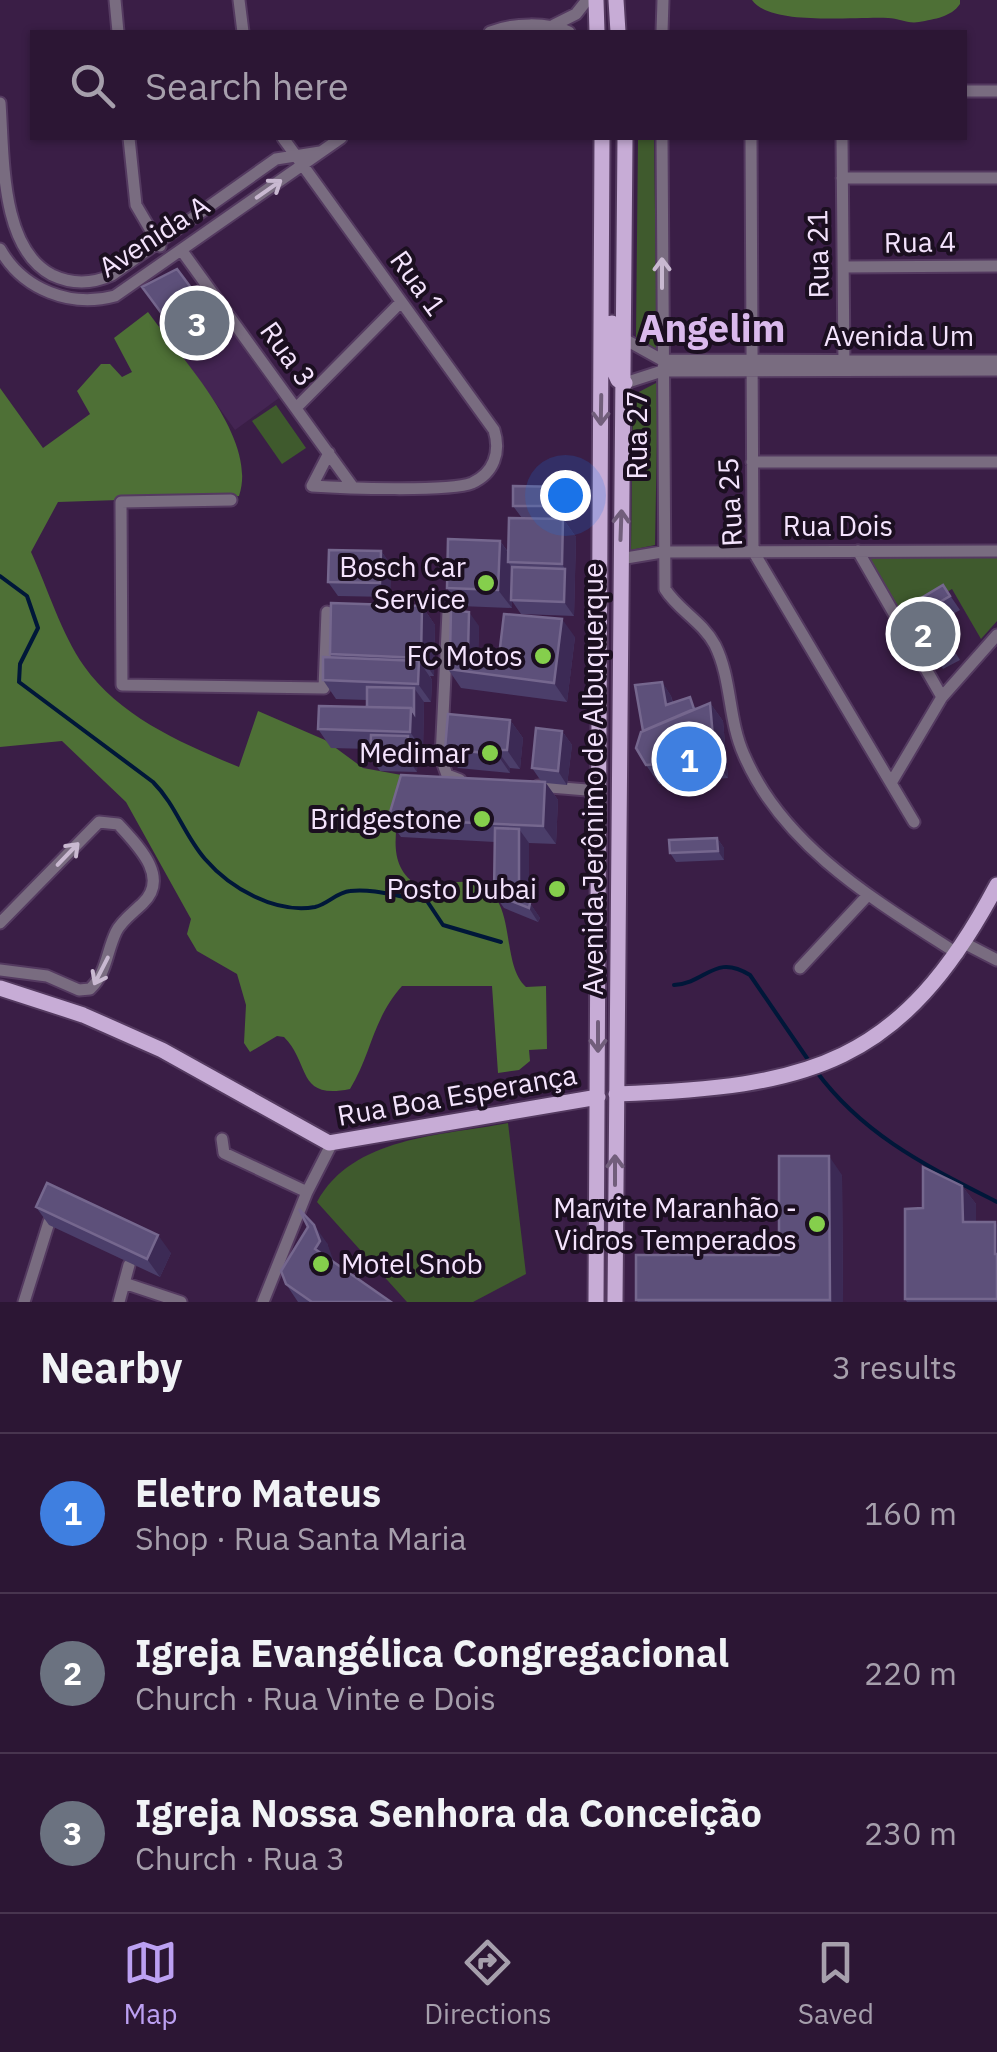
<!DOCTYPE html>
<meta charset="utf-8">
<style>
body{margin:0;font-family:"IBM Plex Sans",sans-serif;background:#382340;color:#f1f3f6}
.you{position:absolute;left:565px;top:495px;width:35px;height:35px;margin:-25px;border:8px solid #fff;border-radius:50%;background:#1a73e8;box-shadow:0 0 0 15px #1a73e833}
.badge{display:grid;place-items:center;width:65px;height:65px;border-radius:50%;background:#bca0f2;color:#fff;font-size:32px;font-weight:700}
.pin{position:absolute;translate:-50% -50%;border:5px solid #fff;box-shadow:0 2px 10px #0006}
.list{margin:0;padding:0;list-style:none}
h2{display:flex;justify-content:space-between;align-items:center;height:130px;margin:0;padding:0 40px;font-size:42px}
h2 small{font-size:32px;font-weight:400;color:#a69fac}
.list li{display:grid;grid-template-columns:65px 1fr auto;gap:30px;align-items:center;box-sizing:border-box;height:160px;padding:0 40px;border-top:2px solid #48354f}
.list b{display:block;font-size:38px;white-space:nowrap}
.list p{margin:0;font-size:32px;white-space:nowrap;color:#a69fac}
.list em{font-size:32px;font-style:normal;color:#a69fac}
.icon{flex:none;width:55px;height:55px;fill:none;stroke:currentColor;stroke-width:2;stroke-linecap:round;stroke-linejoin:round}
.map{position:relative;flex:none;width:997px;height:1302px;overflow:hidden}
.search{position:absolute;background:#2c1634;box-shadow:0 2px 8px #0004;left:30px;right:30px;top:30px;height:110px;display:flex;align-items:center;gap:25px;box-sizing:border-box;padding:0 35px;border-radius:0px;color:#a69fac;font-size:38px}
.sheet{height:610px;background:#2c1634}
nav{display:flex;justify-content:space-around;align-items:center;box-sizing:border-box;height:140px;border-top:2px solid #48354f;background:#2c1634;font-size:28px;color:#a69fac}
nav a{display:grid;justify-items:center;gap:5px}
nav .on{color:#bca0f2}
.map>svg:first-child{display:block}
</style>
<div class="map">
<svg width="997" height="1302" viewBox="0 0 997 1302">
<rect width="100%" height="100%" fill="#3a1e46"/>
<path fill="#442553" d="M228,327L279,398L235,430L184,359Z"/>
<path fill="#3f5a2d" d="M638,138H654L657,350L636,337Z
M658,382L655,545L631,550L633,395Z
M276,405L306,448L282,464L252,421Z
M997,556V621L981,639L952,589L903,618L868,557Z
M508,1123L526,1274L473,1302H407L317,1202C353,1136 441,1136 508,1123Z"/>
<path fill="#4e7036" d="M752,0H960V4C951,17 935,19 919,22C907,24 899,18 888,18C858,16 770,27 752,0Z
M148,312C180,357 259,438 239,496L58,502L31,552C48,589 61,633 84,666C120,717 183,744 239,767L258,711L325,740L363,768L407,776C401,812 379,864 419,886C435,886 460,879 475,883C519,895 499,963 526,987L546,986L547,1049L529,1050L530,1061L519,1070L498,1073L492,986H402C372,1020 372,1053 350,1089C296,1100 311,1064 284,1037L277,1036L250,1052L244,1043L246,1005L237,974L197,951L187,934L191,919L126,802L62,741L0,747V388L43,448L90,414L77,391L101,364H110L122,377L132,372L114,338Z"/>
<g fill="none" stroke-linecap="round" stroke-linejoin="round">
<path stroke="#001739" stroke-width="4" d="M0,576L27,596L38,628L20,664L19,682L153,782C176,805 184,835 205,859C230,888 275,914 315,907C328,904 337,892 350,891C375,888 402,898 427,901L443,925L501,942
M674,985C707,983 714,953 750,975L811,1064
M816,1071C864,1136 927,1166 997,1202"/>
<g stroke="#543a60" stroke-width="15">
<path id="minor" d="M115,0L118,32
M239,0L243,32
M554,25L576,14L587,0
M490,32C513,23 547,22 569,32
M662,32L663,0
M964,91H997
M0,103C4,157 0,248 52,275C73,285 92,284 112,275L276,159L320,152
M129,138L136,205L160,246
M283,138L494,430C501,452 494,473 472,483C450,492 341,488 312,486L329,453
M662,138L665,589C678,610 702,621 715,645C732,679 728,720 744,755C784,848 878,902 958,954
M751,138L753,551L914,822
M842,138L844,365
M842,178H997
M0,249C23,290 71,308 115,296L341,138
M182,251L352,486
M843,267L997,266
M626,340L662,360L997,361
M625,383L662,371L997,370
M296,408L401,302
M752,462H997
M231,500L121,502L122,685L324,688L327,612
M858,551L942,697
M620,559L662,552L997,551
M448,612L441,758L447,775L460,780
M891,783L942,697L997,635
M538,786L599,791
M0,923L99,822L118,824C138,846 170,877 143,903C134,912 121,921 116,932C106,953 107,973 90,989L79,990L47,976L0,970
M966,944L997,960
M800,968L868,895
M222,1139L224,1153L307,1192
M124,1283L181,1302
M24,1302L49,1222
M119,1302L129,1265
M263,1302L307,1192L332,1143"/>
</g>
<g stroke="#543a60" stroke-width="19">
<path id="major" d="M596,0L597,32
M616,0L618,32
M612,323L613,369L618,380L625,383
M0,988L83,1015L162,1050L329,1143L598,1097
M616,1094C809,1087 901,1066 997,885
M596,1302L602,138
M615,1302L625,138"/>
</g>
<use href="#minor" stroke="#796c80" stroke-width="11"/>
<use href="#major" stroke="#c7acd6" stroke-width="15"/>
</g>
<path fill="#4b3e6a" d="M207,297L228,327L184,359L161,327Z
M575,501V520H564L576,537L574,616L521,614L512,601V608L460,606L447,588L500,541L509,553L522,518L513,506Z
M381,551L391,565L390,597L338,596L328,582Z
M943,585L960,610L937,623L960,660L943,669L903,609Z
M422,606L435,625L434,676H430L432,680L431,702H424L423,750H418L417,772L380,771L370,757V749L331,748L318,729L367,707V700L336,699L323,680L332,657L330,654Z
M479,626L478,653L499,656L575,637L567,702L461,688L448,669L450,654Z
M662,682L671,696L673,702L698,708L710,703L723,721L728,778L659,784L646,765L643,731Z
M510,720L523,738L520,769L510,768V773L458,768L445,749Z
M562,731L572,745L567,785L546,783L558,800L556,844L529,843V902L540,918L538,922L504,908L494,894L495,842L401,837L388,819L541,781L532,768Z
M717,838L724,848V860L676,862L670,853Z
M842,1175L843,1302H638L636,1300L779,1255Z
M962,1186L976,1204V1222L997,1225V1302H907L905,1299L923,1208Z
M36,1207L171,1253L160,1277L49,1225Z
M327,1243L332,1261L392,1302H298L286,1284Z"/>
<path fill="#3c2a55" d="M565,487L575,501V520L565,506Z
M563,519L576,537L574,616L564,602L565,569L562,564Z
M500,541L513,560L508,562L513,569L512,608L498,590Z
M381,551L391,565L390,597L380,583Z
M422,606L435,625L434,676L421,658Z
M469,612L479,626L478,670L468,656Z
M562,619L575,637L567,702L554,683Z
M419,661L432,680L431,702L418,684Z
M662,682L671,696L676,719L666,705Z
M414,688L424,702L423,750L410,732L411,708Z
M710,703L723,721L728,778L715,760Z
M510,720L523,738L520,769L507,750Z
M562,731L572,745L567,785L558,771Z
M408,736L418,751L417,772L407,758Z
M497,750L510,768V773L497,754Z
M545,782L558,800L556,844L543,826Z
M519,829L529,843V905L519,891Z
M717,838L724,848V860L718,851Z
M530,903L540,918L538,922L529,908Z
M829,1156L842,1175L843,1302H832L830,1300Z
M962,1186L976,1204V1240L963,1222Z
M995,1222L997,1225V1257L995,1254Z
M314,1225L327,1243L333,1259L328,1268L315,1249Z
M158,1235L171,1253L160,1277L147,1259Z"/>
<path fill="#5d507a" stroke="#75678e" stroke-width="2.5" d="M177,269L201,301L207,297L215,309L171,341L161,327L168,322L142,287Z
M513,486L565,487V506H513Z
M509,518L563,519L562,564L508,562Z
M448,539L500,541L498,590L447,588Z
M329,550L381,551L380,583L328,582Z
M512,567L565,569L564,602L511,600Z
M943,585L950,596L916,616L920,623L932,616L950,646L933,655L903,609Z
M331,603L422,606L421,658L330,654Z
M451,610L469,612L468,652L451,650L450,654Z
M504,614L562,619L554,683L448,669L451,650L499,656Z
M323,657L419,661L418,684L323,680Z
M662,682L666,705L690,697L694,709L643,731L635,685Z
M367,687L414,688V713L411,708L367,707Z
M710,703L715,760L646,765L636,748L641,732Z
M319,706L411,708L410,732L318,729Z
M448,714L510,720L507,750H497V754L445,749Z
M536,728L562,731L558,771L532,768Z
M371,735L408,736L407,758L370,757Z
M401,775L545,782L543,826L388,819Z
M495,828L519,829V891L530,903L529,908L494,894Z
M717,838L718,851L670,853L669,840Z
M779,1156H829L830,1300H636V1255H779Z
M923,1167L962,1186L963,1222H995V1254H997V1299H905V1209L923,1208Z
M47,1183L158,1235L147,1259L36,1207Z
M299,1209L314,1225L320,1241L315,1249L391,1302H312L286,1284L281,1271L308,1227Z"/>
<defs><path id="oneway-shaft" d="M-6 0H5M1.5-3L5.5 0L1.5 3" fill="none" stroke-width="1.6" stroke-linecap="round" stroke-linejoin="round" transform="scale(2.5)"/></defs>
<g stroke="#c9b9d1">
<use href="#oneway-shaft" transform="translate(269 189) rotate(-35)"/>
<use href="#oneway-shaft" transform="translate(662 273) rotate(-90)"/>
<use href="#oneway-shaft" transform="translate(68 854) rotate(-46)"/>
<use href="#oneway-shaft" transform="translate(101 971) rotate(117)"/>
</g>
<g stroke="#715e7b">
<use href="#oneway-shaft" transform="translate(601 410) rotate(91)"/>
<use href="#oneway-shaft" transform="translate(621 525) rotate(-88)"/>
<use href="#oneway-shaft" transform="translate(598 1037) rotate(90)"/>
<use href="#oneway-shaft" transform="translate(615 1170) rotate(-90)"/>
</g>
<g fill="#85cf4c" stroke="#1b0f20" stroke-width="4">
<circle cx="486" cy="583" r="10"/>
<circle cx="543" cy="656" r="10"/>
<circle cx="490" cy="753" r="10"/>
<circle cx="482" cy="819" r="10"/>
<circle cx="557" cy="889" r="10"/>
<circle cx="817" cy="1224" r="10"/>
<circle cx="321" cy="1264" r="10"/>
</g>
<g text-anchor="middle" stroke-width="8" stroke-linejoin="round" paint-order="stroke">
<g font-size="28" fill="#f4e3fd" stroke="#1b0f20">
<text transform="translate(154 236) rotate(-33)" y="10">Avenida A</text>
<text transform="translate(920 242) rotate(-1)" y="10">Rua 4</text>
<text transform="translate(818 254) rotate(-91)" y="10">Rua 21</text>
<text transform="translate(418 283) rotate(54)" y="10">Rua 1</text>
<text x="899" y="346">Avenida Um</text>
<text transform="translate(288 354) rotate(54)" y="10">Rua 3</text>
<text transform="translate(637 435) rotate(-90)" y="10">Rua 27</text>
<text transform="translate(730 502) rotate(-93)" y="10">Rua 25</text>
<text x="838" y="536">Rua Dois</text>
<text transform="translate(593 779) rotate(-90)" y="10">Avenida Jerônimo de Albuquerque</text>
<text transform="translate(457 1095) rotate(-10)" y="10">Rua Boa Esperança</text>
</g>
<g font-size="28" fill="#f4e3fd" stroke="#1b0f20" text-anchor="end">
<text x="466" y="577">Bosch Car<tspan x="466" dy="32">Service</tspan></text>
<text x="523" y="666">FC Motos</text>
<text x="470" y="763">Medimar</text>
<text x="462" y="829">Bridgestone</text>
<text x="537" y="899">Posto Dubai</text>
<text x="797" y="1218">Marvite Maranhão -<tspan x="797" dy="32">Vidros Temperados</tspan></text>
<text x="341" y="1274" text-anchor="start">Motel Snob</text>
</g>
<g font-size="38" font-weight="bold" fill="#dab9ec" stroke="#1b0f20">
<text x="712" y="342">Angelim</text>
</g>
</g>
</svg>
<div class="you"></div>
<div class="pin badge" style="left:689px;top:759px;background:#3f7fe0">1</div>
<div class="pin badge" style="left:923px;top:634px;background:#6b7280">2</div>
<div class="pin badge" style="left:197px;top:323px;background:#6b7280">3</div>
<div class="search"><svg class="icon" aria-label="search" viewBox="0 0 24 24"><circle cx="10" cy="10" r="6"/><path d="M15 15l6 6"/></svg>Search here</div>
</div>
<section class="sheet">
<h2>Nearby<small>3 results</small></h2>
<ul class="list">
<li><span class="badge" style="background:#3f7fe0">1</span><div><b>Eletro Mateus</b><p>Shop · Rua Santa Maria</p></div><em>160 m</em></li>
<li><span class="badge" style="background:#6b7280">2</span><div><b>Igreja Evangélica Congregacional</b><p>Church · Rua Vinte e Dois</p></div><em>220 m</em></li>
<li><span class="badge" style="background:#6b7280">3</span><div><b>Igreja Nossa Senhora da Conceição</b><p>Church · Rua 3</p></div><em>230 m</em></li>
</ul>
</section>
<nav>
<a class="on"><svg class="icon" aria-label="map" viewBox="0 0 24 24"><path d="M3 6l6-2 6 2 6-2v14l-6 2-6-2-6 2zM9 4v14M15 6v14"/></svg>Map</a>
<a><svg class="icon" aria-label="directions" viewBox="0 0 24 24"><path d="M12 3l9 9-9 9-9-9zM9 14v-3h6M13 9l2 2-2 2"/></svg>Directions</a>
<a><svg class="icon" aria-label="saved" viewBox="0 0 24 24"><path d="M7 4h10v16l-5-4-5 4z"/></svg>Saved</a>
</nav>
